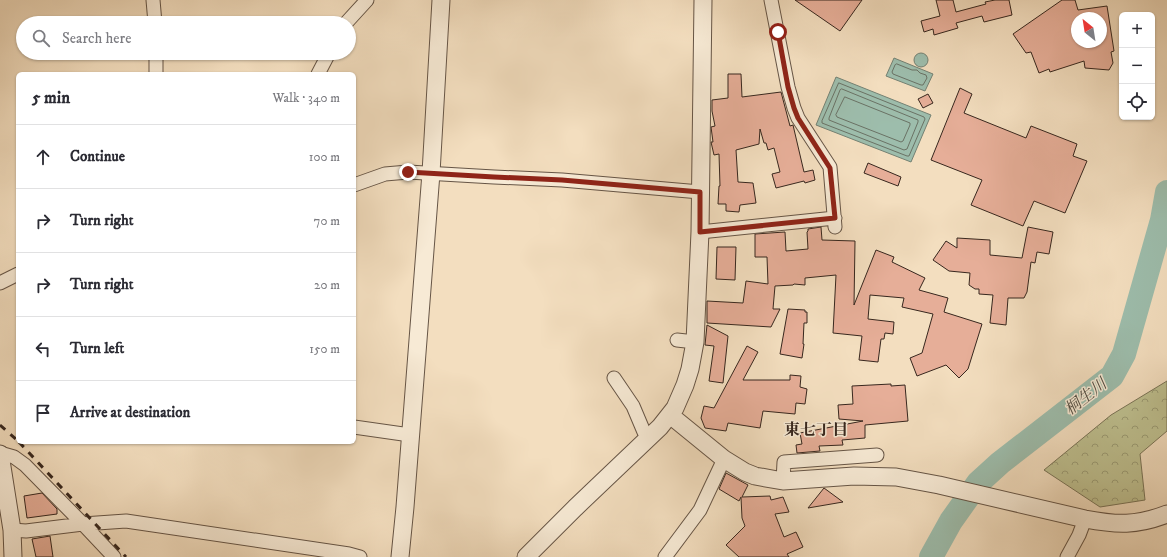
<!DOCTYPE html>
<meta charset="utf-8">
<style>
body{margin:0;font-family:"IM FELL DW Pica","Noto Serif JP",serif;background:#f2f2f3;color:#2b2b33}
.controls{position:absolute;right:12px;top:12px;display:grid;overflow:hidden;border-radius:6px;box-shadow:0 1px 3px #0004}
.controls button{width:36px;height:36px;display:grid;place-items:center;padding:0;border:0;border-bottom:1px solid #e1e1e2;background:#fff;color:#2b2b33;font:20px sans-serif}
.compass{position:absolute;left:1071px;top:12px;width:36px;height:36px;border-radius:50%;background:#fff;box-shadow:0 1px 3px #0004;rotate:330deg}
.stop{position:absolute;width:12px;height:12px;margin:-9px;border:3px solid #8f2418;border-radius:50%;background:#fff}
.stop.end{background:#8f2418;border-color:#fff;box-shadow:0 1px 4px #0008}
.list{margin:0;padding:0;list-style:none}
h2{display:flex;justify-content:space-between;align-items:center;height:52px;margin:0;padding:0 16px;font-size:17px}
h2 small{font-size:13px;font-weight:400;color:#7c7c81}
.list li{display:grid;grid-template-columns:26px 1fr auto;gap:12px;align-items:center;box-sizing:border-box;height:64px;padding:0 16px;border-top:1px solid #e1e1e2}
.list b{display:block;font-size:15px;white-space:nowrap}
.list em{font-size:13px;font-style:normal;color:#7c7c81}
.icon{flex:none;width:22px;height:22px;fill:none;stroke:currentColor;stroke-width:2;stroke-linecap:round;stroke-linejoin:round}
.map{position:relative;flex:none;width:1167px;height:557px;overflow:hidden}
.search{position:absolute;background:#fff;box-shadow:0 1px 3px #0004;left:16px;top:16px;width:340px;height:44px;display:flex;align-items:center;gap:10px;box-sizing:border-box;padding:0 14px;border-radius:22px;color:#7c7c81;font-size:15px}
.panel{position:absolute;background:#fff;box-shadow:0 1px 3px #0004;left:16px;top:72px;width:340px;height:372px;border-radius:6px}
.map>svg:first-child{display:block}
</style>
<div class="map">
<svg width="1167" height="557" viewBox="0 0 1167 557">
<defs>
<pattern id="forest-crowns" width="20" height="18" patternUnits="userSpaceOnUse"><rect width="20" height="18" fill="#bec090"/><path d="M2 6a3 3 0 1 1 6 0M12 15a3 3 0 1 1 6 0" fill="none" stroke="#9b9c75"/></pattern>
</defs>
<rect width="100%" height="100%" fill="#f3debf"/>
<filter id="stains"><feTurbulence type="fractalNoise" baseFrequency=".005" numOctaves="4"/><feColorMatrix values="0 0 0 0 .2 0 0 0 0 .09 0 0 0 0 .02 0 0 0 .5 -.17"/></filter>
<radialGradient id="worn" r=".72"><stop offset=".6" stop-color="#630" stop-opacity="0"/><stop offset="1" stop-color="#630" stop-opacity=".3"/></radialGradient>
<path fill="url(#forest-crowns)" stroke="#7a7457" d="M1167,381V431L1140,454L1145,500L1100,507L1044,470L1111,415Z"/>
<path fill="#9dbdac" stroke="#748173" d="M914 60a7 7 0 1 1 14 0a7 7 0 1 1-14 0Z
M894,58L933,74L925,91L886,76Z
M836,77L931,115L911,162L816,125Z"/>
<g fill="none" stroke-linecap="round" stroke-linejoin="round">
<path stroke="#6a7265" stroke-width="1" d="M897,64L912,70H917L920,73L926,75L927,78L923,85H921L893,74L892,72L895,65Z
M839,83L924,117L925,119L909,156H907L822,123V121Z
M842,89L918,120V122L907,149L904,150L829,120V118L840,90Z
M845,97L910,123V125L903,141L901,142L837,117L836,115Z"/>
<path stroke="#9dbdac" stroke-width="24" d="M931,557L951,521L978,483L1000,463L1112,376L1124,354L1162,220L1167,192"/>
</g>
<path fill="#e6ae98" stroke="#37271e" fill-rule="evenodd" d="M795,0H862L840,31Z
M936,0H953L956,12L986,4L985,2L995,0H1009L1012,15L984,22L982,16L956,23L958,28L934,35L933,29L924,32L921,21L940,16Z
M1062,0H1075L1078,10L1107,6L1114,51L1111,52L1113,63L1109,70L1085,68L1084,61L1050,72L1049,69L1039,73L1031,52L1026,53L1013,34ZM1077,18H1101V42H1077Z
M728,74H741L742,97L781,92L790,126L793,125L804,172L813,170L815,180L805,183L804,181L776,188L772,174L780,172L774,148L768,150L766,143H764L760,129L759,144L736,150L738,182L753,183L756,203L740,205L739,212L726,211V204H718L719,186H720L719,154L714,155L711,142H713L711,127L715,126L712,111V100L728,98Z
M960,88L972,94L964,113L1026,138L1031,126L1077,144L1073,156L1087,161L1065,213L1034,201L1023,226L971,205L982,180L931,160Z
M928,94L933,103L923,108L918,99Z
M868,163L901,177L898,186L864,173Z
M821,227L822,240L855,241L854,305L876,250L894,257L892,262L925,278L919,290L948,298L944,312L982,324L968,369L959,378L946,365L917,376L910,358L922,353L933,314L902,307L904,298L870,295L868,319L894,322L893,334L885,333L884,339H881L878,362L859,360L862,336L833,333L836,275L805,278V285L794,284L793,285L775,286L773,309H780L771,327L707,323V301L743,303L746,281L768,284L767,257H755V234L785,232L786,251L808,249L807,232L808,231V229Z
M1028,227L1053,232L1049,254L1037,252L1035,263L1031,262L1027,292L1024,298H1008L1006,325L990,323L993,295L979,294V289H975L969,285L970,273L949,271L933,260L946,241L957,248V238L990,240V255L1022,258Z
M717,247H736L735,280L716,279Z
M788,309L805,310V312H807V323H804L803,344H804L802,358L780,354Z
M707,325L728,336L723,383L709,381L714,346L705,345Z
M747,346L758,352L743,380H790V375L801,376L800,387L807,389L805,404L796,403L795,414L763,411L760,428L728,423L726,431L705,428L701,418L704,406L714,408Z
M891,384V386L905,385L908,421L865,425V438L842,440L843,445L819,446L820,451L797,453L796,445L802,444L800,433L863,421L839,419L838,405L853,404L852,386Z
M726,473L748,485L742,497L770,496L771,500L783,497L789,512L775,514L784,537L796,532L803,547L787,554L789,557H739L726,545L745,526L742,518L741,497L739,501L719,489Z
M824,488L843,502L808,508Z
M42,493L57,509V514L27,518L24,496Z
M50,536L53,557H36L32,539Z"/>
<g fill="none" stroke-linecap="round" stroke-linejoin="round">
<g stroke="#665546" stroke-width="15">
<path id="minor" d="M153,0L155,23
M771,0L788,87L794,108L798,118L830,167L835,227
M346,23L367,0
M156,53V74
M318,74L329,53
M354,185L385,174L408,172L494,177L562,180L700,192
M700,232L835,218
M0,283L18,274
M677,340L695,342
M614,378L633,406L644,432L650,438
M354,427L410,435
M0,453L14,457L25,465L83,524L114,557
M783,481L784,462L877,455
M12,530L26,531L83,524L126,521L349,554L360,557
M665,557L700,510L724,459
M1067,557L1079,535L1085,519"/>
</g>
<g stroke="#665546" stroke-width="19">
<path id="tertiary" d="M670,415L724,459L745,472L755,476L783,481L854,476L896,477L939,485L1085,519C1117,525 1136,526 1167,514
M0,454L12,530L13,557
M400,557L405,507L431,173L441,0
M526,557L575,508L660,427L675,408L685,385L690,369L695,342L700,232L703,0"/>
</g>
<use href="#minor" stroke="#f7ead5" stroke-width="13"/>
<use href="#tertiary" stroke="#f7ead5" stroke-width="17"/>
<path stroke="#37271e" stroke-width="3" stroke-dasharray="7 7" stroke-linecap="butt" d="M0,425L18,441
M19,442L126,557"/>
</g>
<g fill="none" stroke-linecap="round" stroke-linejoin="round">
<path stroke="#8f2418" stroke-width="5" d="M408,172L494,177L562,180L700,192V232L835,218L830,168L798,118L794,108L788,87L778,32"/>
</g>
<g text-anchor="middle" stroke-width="3" stroke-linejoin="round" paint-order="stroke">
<g font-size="16" font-style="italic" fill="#504c42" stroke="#f7ead5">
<text transform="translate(1085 396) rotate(-38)" y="6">桐生川</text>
</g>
<g font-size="16" font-weight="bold" fill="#37271e" stroke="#f7ead5">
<text x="816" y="435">東七丁目</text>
</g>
</g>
<rect width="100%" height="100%" filter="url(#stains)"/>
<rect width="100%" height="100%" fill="url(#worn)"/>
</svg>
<div class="controls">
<button>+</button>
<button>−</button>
<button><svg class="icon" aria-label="locate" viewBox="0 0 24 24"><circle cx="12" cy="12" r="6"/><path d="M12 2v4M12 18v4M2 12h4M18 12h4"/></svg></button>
</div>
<svg class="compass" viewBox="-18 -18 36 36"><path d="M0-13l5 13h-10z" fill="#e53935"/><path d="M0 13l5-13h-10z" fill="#7c7c81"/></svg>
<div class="stop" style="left:778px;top:32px"></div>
<div class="stop end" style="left:408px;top:172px"></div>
<div class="search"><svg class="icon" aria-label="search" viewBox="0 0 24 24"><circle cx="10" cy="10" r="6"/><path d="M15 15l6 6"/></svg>Search here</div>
<section class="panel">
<h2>5 min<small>Walk · 340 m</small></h2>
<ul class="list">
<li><svg class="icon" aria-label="ahead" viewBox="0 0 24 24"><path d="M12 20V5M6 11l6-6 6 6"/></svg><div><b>Continue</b></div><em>100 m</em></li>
<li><svg class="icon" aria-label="right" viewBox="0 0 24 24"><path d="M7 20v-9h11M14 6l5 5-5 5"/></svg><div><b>Turn right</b></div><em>70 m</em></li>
<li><svg class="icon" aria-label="right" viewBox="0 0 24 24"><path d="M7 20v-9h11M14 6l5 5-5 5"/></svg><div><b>Turn right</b></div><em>20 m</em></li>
<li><svg class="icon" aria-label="left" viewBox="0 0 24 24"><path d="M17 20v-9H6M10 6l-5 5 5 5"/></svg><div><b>Turn left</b></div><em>150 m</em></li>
<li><svg class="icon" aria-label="arrive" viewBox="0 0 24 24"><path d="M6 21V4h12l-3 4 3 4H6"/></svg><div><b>Arrive at destination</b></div></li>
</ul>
</section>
</div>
